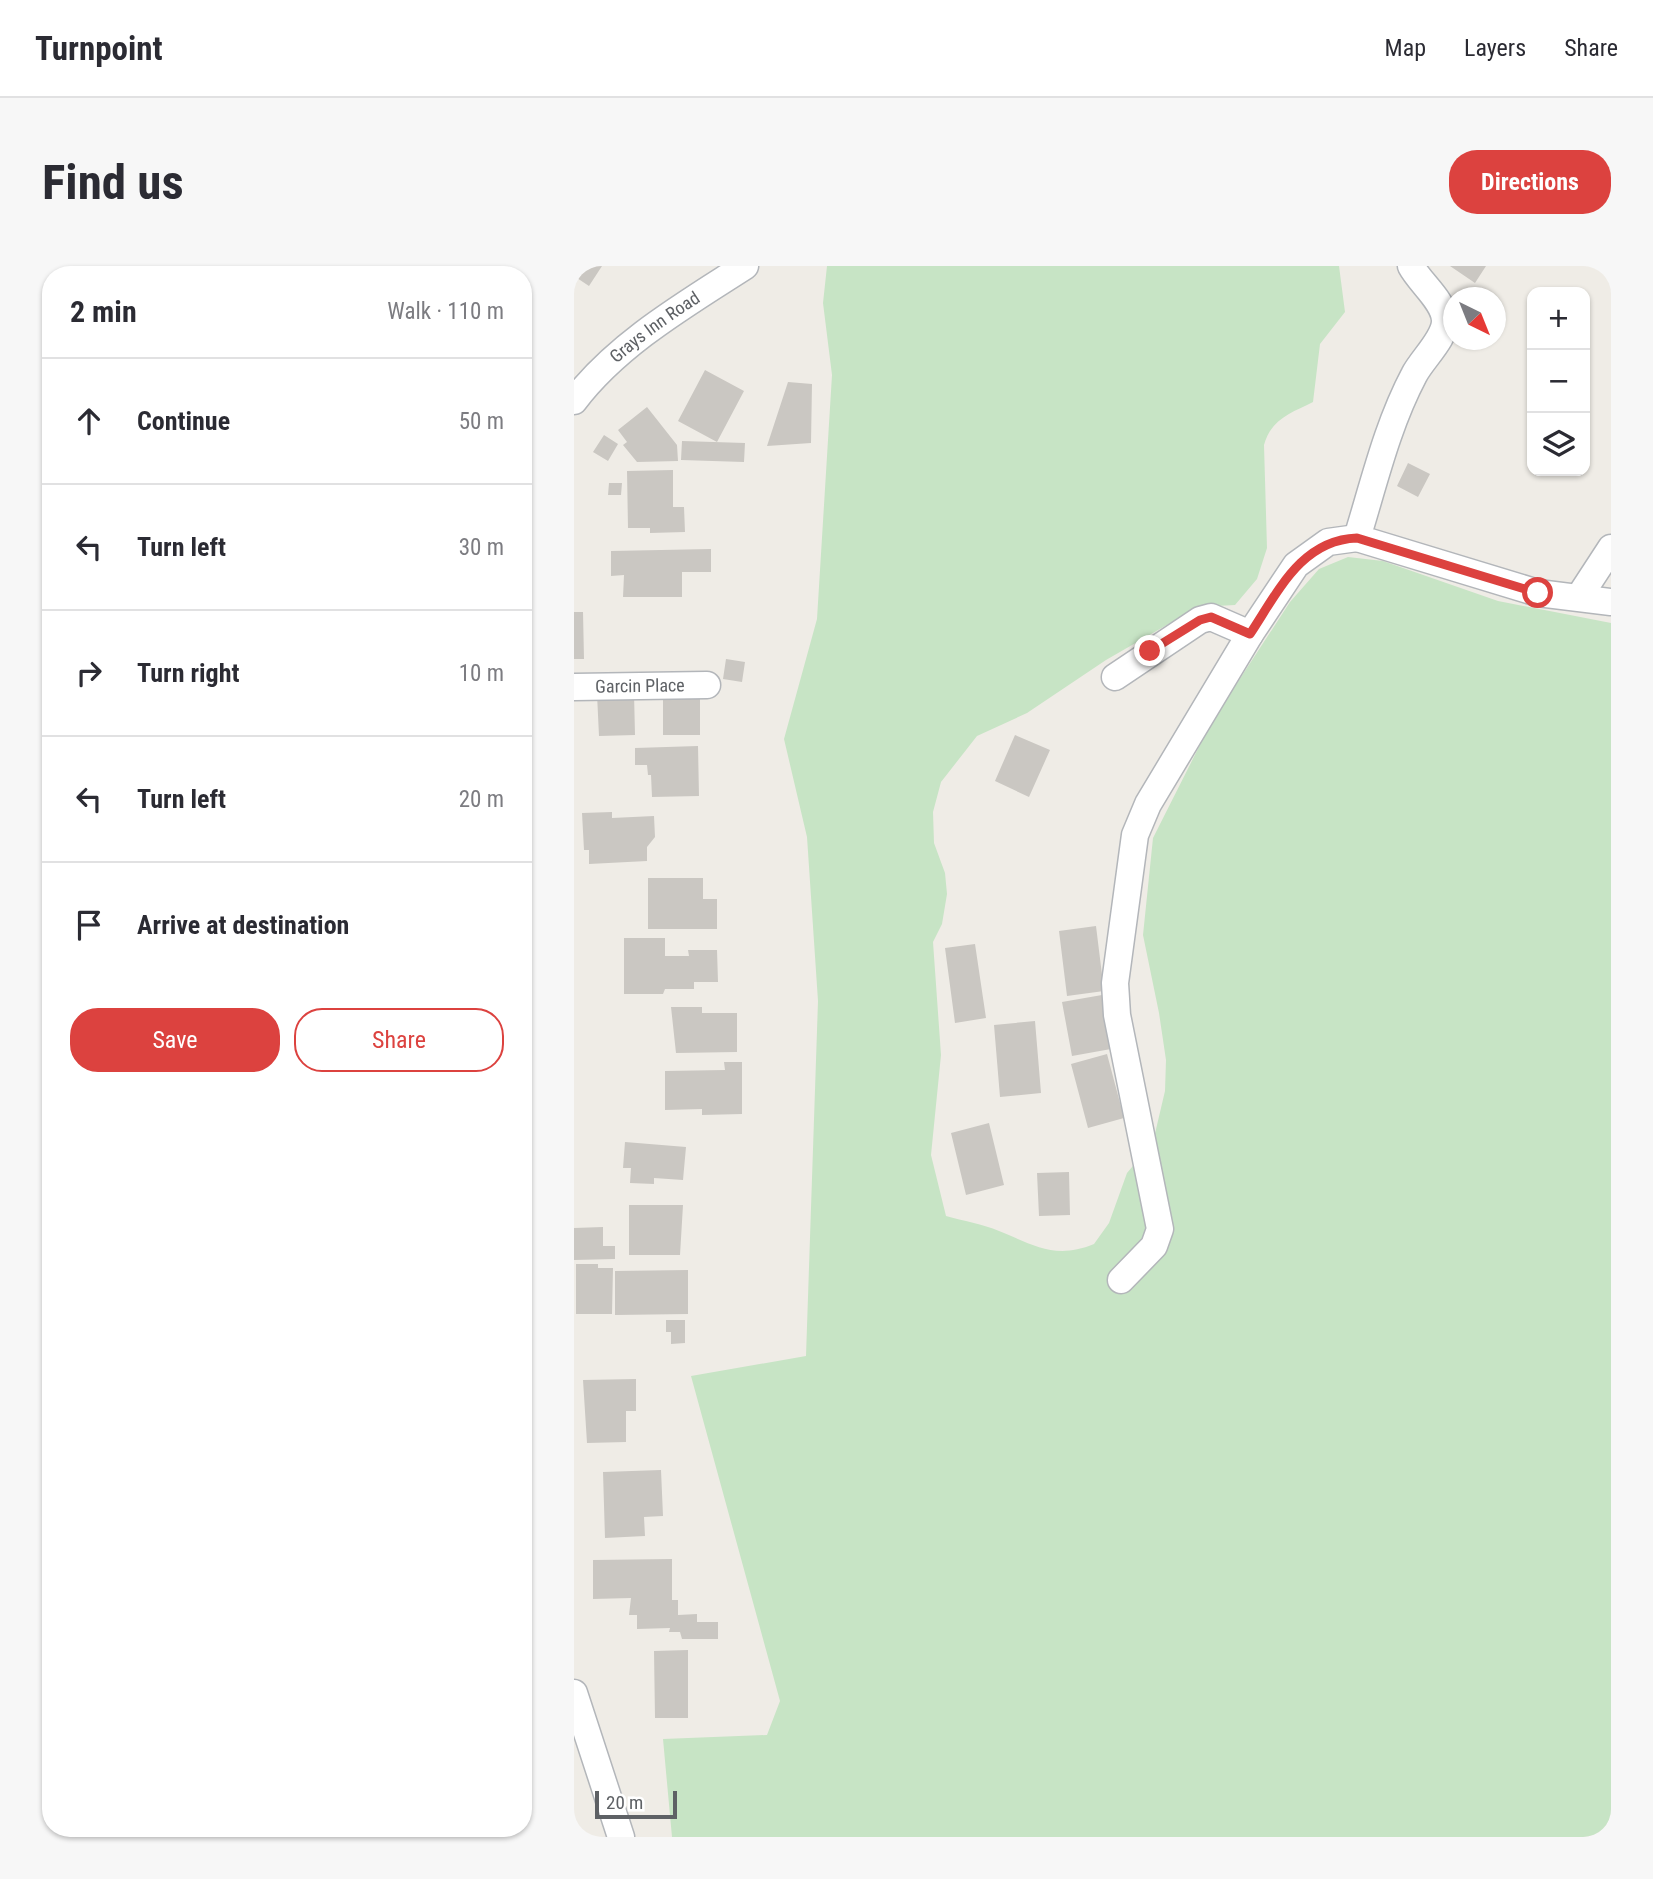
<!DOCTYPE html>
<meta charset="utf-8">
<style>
body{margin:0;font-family:"Roboto Condensed",sans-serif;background:#f7f7f7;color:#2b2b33}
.controls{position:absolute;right:21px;top:21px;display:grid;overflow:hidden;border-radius:14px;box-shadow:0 2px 5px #0004}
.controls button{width:63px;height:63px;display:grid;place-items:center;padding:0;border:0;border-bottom:2px solid #e1e1e2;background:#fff;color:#2b2b33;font:35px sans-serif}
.compass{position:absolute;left:869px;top:21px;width:63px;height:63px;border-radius:50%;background:#fff;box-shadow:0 2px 5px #0004;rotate:137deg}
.scale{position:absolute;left:21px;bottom:18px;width:82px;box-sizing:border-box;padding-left:7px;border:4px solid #5e6165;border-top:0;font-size:19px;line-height:24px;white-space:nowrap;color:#5e6165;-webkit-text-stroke:5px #fff;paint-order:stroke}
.stop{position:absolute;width:21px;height:21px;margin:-16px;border:5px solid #dc423f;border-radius:50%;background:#fff}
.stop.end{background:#dc423f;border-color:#fff;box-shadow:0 2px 7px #0008}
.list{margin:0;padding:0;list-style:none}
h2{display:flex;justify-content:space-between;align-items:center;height:91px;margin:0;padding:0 28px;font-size:30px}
h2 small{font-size:23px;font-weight:400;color:#7c7c81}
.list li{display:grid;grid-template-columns:46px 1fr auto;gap:21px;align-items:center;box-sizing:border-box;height:126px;padding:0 28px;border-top:2px solid #e1e1e2}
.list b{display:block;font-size:26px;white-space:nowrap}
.list em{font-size:23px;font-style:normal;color:#7c7c81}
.actions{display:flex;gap:14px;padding:21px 28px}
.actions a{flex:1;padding:16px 0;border:2px solid #dc423f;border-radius:28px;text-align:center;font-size:24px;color:#dc423f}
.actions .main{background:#dc423f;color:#fff}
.icon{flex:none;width:38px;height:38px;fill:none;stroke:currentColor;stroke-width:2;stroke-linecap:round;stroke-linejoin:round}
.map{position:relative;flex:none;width:1037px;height:1571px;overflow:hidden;border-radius:28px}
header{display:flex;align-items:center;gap:42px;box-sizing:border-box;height:98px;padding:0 35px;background:#fff;border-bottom:2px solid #e1e1e2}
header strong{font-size:33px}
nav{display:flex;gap:38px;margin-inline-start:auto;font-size:24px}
.intro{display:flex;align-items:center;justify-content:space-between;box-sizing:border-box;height:168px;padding:0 42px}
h1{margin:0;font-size:49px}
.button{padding:18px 32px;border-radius:28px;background:#dc423f;color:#fff;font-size:24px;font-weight:700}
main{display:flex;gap:42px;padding:0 42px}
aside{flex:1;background:#fff;border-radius:28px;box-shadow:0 2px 5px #0004}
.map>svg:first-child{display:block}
</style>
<header>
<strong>Turnpoint</strong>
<nav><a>Map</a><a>Layers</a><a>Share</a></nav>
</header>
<div class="intro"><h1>Find us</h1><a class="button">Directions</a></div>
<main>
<aside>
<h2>2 min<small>Walk · 110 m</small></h2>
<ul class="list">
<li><svg class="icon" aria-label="ahead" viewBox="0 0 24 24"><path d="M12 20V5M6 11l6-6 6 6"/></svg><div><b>Continue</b></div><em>50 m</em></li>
<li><svg class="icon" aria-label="left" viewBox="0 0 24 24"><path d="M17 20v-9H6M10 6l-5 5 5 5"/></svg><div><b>Turn left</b></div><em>30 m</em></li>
<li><svg class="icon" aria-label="right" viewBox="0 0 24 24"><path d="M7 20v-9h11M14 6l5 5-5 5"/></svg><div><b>Turn right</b></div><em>10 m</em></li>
<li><svg class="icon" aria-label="left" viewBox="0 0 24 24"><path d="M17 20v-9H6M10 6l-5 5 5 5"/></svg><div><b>Turn left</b></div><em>20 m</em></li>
<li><svg class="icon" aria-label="arrive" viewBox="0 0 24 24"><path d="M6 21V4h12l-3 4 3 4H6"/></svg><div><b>Arrive at destination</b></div></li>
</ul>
<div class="actions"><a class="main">Save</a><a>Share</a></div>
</aside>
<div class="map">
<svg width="1037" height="1571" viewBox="0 0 1037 1571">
<rect width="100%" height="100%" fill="#efece6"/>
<path fill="#c7e4c5" d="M253,0H765L771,46L746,78L739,136C717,147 697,153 690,179L693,282L683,313L661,339L624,341L532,394L453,447L403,470L367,516L359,546L360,577L371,607L373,628L368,658L359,676L367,789L357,889L372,950C389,955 409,958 425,965C460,979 481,994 520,978L535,957L553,907L579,876L591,825L592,794L585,747L569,669L579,572L637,457L716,336L745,303L774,291L809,295L924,335L1037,357V1571H98L89,1473L193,1469L206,1435L117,1110L232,1090L244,735L233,571L210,473L243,353L258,109L249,37Z"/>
<path fill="#cac7c2" d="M0,0H28L15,20L0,10Z
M876,0H912L901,17Z
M131,104L170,125L143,176L104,155Z
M214,116L238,118L237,177L193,180Z
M73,141L103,179L104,195L63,196L49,179L53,176L44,164Z
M30,169L44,178L34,195L19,186Z
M108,175L171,177L170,196L107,194Z
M834,197L856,208L844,231L823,220Z
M99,204V241H110L111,266L76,267V262H54L53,205Z
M35,217H48L47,229H34Z
M137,283V306H108V331H49L50,309L37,310V285Z
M0,346H9L10,393H0Z
M152,393L171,396L168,416L149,413Z
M89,425H126V469H89Z
M60,427L61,469L25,470L23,428Z
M441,469L476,484L455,531L421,515Z
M124,480L125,530L78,531L77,509H74L73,499H61V482Z
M38,546V552L80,550L81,571L73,581V595L15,598V584H10L8,547Z
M74,612H129V633H143V663H74Z
M522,660L530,725L493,730L485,665Z
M50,672H91V690H115L114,684H143L144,716H120V723H91L89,728H50Z
M401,678L412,752L381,757L371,682Z
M528,729L537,783L498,790L488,736Z
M97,741H128V747H163V786L102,787Z
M461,755L467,827L426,831L420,759Z
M533,788L550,852L514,862L497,798Z
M150,796H168V848L128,849V843L91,844V805L151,804Z
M415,857L430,919L392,929L377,867Z
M51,876L112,881L109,914L80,912V918L56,917L57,902H49Z
M495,906L496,949L465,950L463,907Z
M55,939H109L106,989H55Z
M29,961V980H41V993L0,994V962Z
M2,998H24V1002H39L38,1048H2Z
M114,1004V1048L41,1049V1005Z
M92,1054H111V1077L97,1078V1066H92Z
M62,1113V1145H52V1176L13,1177L9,1114Z
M87,1204L89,1250L70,1251L71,1270L31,1272L29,1206Z
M98,1293V1334H104V1349L123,1348V1356H144V1373H108L106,1366H95L96,1362L63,1363V1349H55L57,1332L19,1333V1294Z
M114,1384V1452H81L80,1385Z"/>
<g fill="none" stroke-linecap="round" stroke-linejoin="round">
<g stroke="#b3b6ba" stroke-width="29">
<g id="minor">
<path d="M837,0C846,17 870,35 871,54C872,72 848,93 840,109C813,160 800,217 783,272L964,327L1037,336"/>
<path id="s1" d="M0,135C43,78 112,38 171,0"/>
<path d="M1005,331L1037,282"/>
<path d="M541,411L626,354L637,351L676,368"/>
<path id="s2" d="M0,421L133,419"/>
<path d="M547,1014L580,980L586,963L543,749L541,717L561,569L574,538L676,368L722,299L754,276L783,272"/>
<path d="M0,1427L47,1571"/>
</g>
</g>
<use href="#minor" stroke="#fff" stroke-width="26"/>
</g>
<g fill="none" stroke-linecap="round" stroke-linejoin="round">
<path stroke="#dc423f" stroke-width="9" d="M576,385L626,354L637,351L676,368C704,326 727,274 783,272L964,327"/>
</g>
<g text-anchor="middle" stroke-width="7" stroke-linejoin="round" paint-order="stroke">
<g font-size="18" fill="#5e6165" stroke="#fff">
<text dy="6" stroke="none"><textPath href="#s1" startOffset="110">Grays Inn Road</textPath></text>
<text dy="6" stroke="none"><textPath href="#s2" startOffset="66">Garcin Place</textPath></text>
</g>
</g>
</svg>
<div class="controls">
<button>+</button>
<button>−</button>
<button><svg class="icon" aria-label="layers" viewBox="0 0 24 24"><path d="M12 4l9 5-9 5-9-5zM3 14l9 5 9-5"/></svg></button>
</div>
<svg class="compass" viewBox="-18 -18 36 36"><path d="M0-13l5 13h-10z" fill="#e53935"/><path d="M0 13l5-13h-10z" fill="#7c7c81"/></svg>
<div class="scale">20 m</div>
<div class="stop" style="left:964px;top:327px"></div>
<div class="stop end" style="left:576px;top:385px"></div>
</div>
</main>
